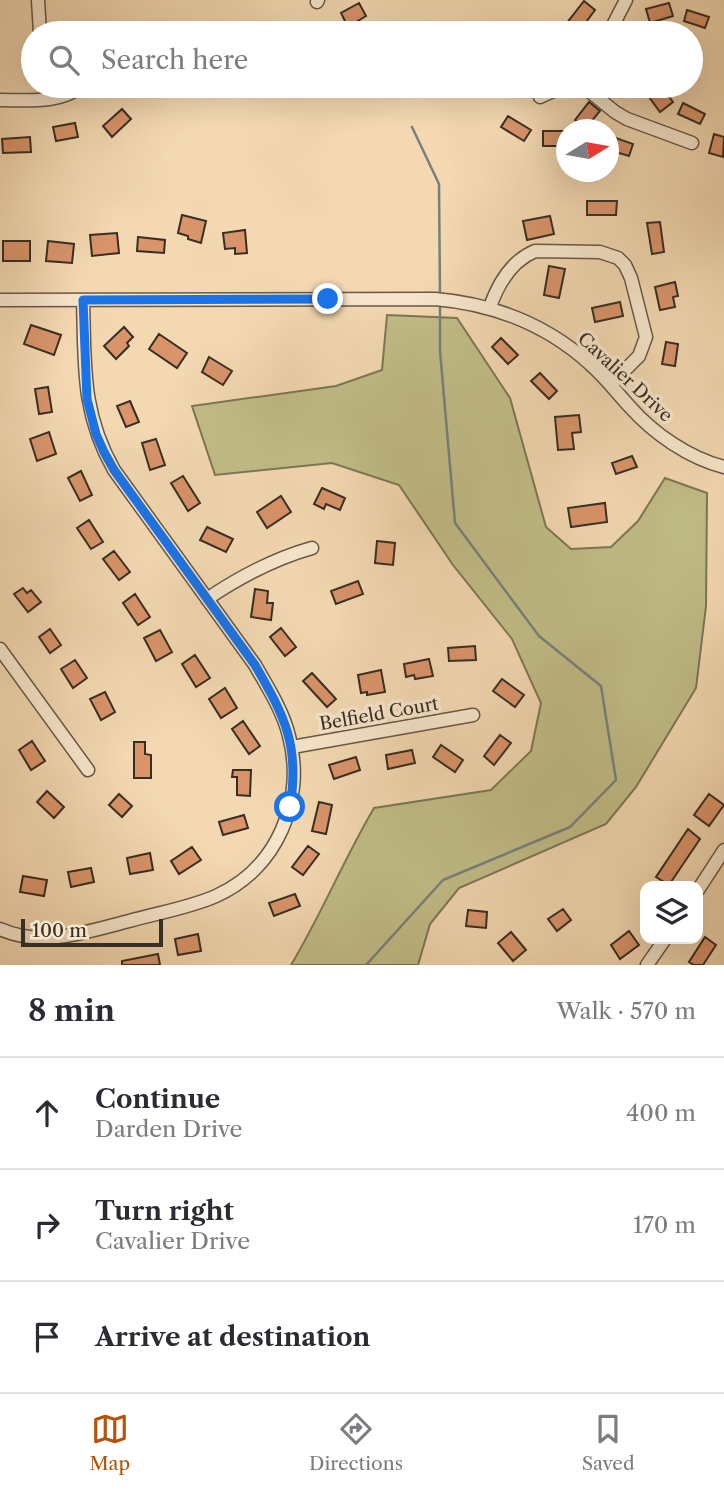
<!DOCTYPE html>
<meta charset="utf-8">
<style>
body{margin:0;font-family:"Libre Caslon Text",serif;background:#f2f2f3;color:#2b2b33}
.controls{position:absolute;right:21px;bottom:21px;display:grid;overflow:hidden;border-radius:14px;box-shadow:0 7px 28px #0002}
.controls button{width:63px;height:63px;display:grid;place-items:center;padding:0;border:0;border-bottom:2px solid #e1e1e2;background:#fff;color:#2b2b33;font:35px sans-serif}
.compass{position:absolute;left:556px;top:119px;width:63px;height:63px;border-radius:50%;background:#fff;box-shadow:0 7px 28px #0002;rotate:79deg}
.scale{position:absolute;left:21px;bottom:18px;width:142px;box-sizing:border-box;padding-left:7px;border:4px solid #372e24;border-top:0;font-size:19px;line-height:24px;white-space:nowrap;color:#372e24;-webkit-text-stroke:5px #f7e6cc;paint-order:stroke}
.stop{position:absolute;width:21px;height:21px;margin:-16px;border:5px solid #1a73e8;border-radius:50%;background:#fff}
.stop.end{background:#1a73e8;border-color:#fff;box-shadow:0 2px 7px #0008}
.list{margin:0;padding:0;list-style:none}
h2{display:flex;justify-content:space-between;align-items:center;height:91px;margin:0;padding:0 28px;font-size:30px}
h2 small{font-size:23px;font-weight:400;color:#7c7c81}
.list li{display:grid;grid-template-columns:46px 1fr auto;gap:21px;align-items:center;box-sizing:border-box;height:112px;padding:0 28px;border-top:2px solid #e1e1e2}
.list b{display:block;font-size:26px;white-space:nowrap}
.list p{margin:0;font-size:23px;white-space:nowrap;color:#7c7c81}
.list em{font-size:23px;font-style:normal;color:#7c7c81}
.icon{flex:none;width:38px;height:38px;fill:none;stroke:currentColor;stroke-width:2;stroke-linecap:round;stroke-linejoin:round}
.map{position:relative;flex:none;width:724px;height:965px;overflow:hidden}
.search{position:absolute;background:#fff;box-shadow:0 7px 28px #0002;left:21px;right:21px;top:21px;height:77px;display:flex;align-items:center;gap:18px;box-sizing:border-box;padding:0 24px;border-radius:38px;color:#7c7c81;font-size:26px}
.sheet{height:427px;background:#fff}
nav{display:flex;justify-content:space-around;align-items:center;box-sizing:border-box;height:98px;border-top:2px solid #e1e1e2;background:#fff;font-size:19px;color:#7c7c81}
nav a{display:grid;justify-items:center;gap:4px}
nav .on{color:#b45309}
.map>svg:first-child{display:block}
</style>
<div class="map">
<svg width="724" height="965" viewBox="0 0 724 965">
<rect width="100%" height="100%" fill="#f3d8b1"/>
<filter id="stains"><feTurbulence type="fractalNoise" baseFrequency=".00286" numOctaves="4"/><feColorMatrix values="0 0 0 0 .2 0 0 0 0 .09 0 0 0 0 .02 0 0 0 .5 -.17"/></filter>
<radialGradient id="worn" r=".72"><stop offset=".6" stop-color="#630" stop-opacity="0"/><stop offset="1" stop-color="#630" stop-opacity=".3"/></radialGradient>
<path fill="#c1bd87" stroke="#7c7656" stroke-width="2" d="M387,315L457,318L510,398L546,527L571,549L611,547L638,521L665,478L707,493L706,606L696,688L636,787L606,824L459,888L430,924L418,965H291C321,915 344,859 374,808L491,790L531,751L541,703L512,639L453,565L399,485L332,463L215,475L192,406L336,386L382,370Z"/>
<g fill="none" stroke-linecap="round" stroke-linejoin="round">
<path stroke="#77807d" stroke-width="2.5" d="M412,127L439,184L440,295
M366,965L443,880L570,827L616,780L601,686L539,636L455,523L440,351V307"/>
</g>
<path fill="#d9946a" stroke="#372e24" stroke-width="2" d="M584,1L595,10L578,33H559Z
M359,3L366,16L348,27L341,13Z
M669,3L673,16L650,23L646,9Z
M687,10L709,17L705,28L684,21Z
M656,86H661L673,102L660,112L646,93Z
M589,102L600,111L586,128L575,120Z
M683,103L705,114L700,124L678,114Z
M122,109L131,119L112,137L103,126Z
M508,116L531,130L524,141L501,127Z
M75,123L78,137L56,141L53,127Z
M543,131H566V146H543Z
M714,134L724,137L723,157L709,153Z
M30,137L31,152L3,153L2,139Z
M613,137L633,144L629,156L609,150Z
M587,201H617L616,215H587Z
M182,215L206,221L201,243L188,239V236L178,233Z
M550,216L554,234L527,240L523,221Z
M660,222L664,252L652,254L647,223Z
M245,230L247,253L235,254V248L225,249L223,233Z
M117,233L119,253L92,256L90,235Z
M138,237L165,240L164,253L137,251Z
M3,241H30V261H3Z
M48,241L74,244L72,263L46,261Z
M549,266L565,269L559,298L544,295Z
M675,282L678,296L673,297L675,307L660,310L655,287Z
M620,302L623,316L595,322L592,308Z
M31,325L61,335L54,355L24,344Z
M124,327L133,337L127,343L129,346L116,359L104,346Z
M159,334L187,353L177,368L149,349Z
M501,338L518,355L508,364L492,347Z
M666,342L678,344L675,366L662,364Z
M209,357L232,371L223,385L202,372Z
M540,373L557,391L549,399L531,381Z
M48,387L52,412L39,414L35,389Z
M130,401L139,422L126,427L117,406Z
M579,415L581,432L572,433L574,449L558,450L555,417Z
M49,432L56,454L37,461L30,439Z
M156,439L165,465L150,470L142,443Z
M632,456L637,467L616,474L612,463Z
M81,471L92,495L80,501L68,478Z
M183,476L200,503L188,511L171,483Z
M322,488L345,498L340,510L326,504L324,509L314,504Z
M281,496L291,512L267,528L257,512Z
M605,503L607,522L571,527L568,508Z
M89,520L103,542L91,549L77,528Z
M207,527L233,539L226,552L200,540Z
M377,541L395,543L393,565L375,563Z
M114,551L130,572L119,580L103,559Z
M358,581L363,594L336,604L331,591Z
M23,588L27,593L31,590L41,602L28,612L14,594Z
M255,589L268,591L267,603H273L271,620L251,617Z
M135,594L150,617L138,625L123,603Z
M281,628L296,647L285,656L270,637Z
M50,629L61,645L50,653L39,637Z
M160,630L172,652L156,661L144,638Z
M475,646L476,660L449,661L448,648Z
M195,655L210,678L196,687L182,664Z
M429,659L433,676L415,679L414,675L406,677L404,664Z
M75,660L87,678L73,688L61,669Z
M381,670L385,692L367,695V692L361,693L358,675Z
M312,673L336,699L327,707L303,681Z
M502,679L524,695L515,707L493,691Z
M225,688L237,708L221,718L209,699Z
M105,692L115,712L101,720L90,699Z
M243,721L260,746L249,754L232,729Z
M500,735L511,743L494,765L484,756Z
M32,741L45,761L31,770L19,750Z
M134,742H145V754L151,755V778H134Z
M441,745L463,760L455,772L433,757Z
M412,750L415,763L388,769L386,755Z
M356,757L360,770L334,779L329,765Z
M233,770H251L250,796L237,795V777H232Z
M47,791L64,807L54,818L37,802Z
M119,794L132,806L122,817L109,805Z
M709,794L724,805L709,826L694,815Z
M319,802L332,805L326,834L312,831Z
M244,815L248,828L223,835L219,822Z
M688,829L700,839L669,885L656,877Z
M308,846L319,854L303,875L292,867Z
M192,847L201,860L179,874L171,861Z
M150,853L153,870L130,874L127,858Z
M91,868L94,882L71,887L68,872Z
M23,876L47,880L44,896L20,892Z
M295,894L300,906L274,916L269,903Z
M563,909L571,920L557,931L548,919Z
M468,910L487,912L486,928L466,926Z
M629,931L639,945L620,959L611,945Z
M511,932L526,950L513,961L498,943Z
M198,934L201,951L178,955L175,939Z
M705,937L716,945L703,965H694L689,962Z
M158,954L160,965H122V961Z"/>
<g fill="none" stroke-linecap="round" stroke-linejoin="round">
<g stroke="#665847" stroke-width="15">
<path id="minor" d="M38,0L40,33
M317,2L318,0
M609,33L626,0
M583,86L615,112L627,119L692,143
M540,97L564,86
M0,100C28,100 59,104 82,86
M0,300L435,299C493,304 546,324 590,364C605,377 617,393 630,407C654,434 689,458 724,467
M490,307C498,284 511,261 535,251L600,252L618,258L625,265L631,278L646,337L639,356L611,384
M207,599C241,576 273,559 312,548
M0,649L88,770
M292,747L473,715
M698,890L724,850
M0,929C43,948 86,932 129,921C157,913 189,908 216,896C277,869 306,800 289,736C283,711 268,688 255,665L114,470C81,412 85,364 83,300
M647,965L665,939"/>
</g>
<use href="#minor" stroke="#f7e6cc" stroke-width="12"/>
</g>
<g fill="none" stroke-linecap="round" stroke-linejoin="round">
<path stroke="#1a73e8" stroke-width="9" d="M290,807C300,746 285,717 255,665L114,470L104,452L96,434L87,399L83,300L328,299"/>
</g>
<g text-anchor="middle" stroke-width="7" stroke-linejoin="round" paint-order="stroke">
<g font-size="18" fill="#372e24" stroke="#f7e6cc">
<text transform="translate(625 377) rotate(43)" y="6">Cavalier Drive</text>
<text transform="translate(379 714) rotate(-10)" y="6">Belfield Court</text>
</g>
</g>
<rect width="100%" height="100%" filter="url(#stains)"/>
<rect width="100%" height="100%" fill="url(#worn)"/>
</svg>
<div class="controls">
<button><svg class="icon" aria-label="layers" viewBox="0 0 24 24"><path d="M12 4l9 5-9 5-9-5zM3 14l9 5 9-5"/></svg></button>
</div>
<svg class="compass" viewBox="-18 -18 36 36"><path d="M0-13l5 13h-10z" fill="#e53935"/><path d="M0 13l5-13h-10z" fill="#7c7c81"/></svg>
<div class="scale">100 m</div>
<div class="stop" style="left:290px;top:807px"></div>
<div class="stop end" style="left:328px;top:299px"></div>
<div class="search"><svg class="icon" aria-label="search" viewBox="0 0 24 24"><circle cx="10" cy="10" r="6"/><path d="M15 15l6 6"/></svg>Search here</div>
</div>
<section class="sheet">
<h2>8 min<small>Walk · 570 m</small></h2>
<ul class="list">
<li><svg class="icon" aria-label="ahead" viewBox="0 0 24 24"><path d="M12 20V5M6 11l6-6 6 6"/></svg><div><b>Continue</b><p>Darden Drive</p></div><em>400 m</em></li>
<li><svg class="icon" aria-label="right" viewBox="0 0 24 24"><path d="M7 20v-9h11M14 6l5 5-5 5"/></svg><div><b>Turn right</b><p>Cavalier Drive</p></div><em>170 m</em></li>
<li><svg class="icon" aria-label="arrive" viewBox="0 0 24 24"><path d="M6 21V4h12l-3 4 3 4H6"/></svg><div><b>Arrive at destination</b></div></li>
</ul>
</section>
<nav>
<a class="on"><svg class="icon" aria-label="map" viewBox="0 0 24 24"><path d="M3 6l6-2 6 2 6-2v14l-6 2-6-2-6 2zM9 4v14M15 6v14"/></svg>Map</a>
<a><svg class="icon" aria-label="directions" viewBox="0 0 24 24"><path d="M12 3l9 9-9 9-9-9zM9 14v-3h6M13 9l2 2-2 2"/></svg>Directions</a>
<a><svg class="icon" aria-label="saved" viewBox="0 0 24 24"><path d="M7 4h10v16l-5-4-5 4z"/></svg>Saved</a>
</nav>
